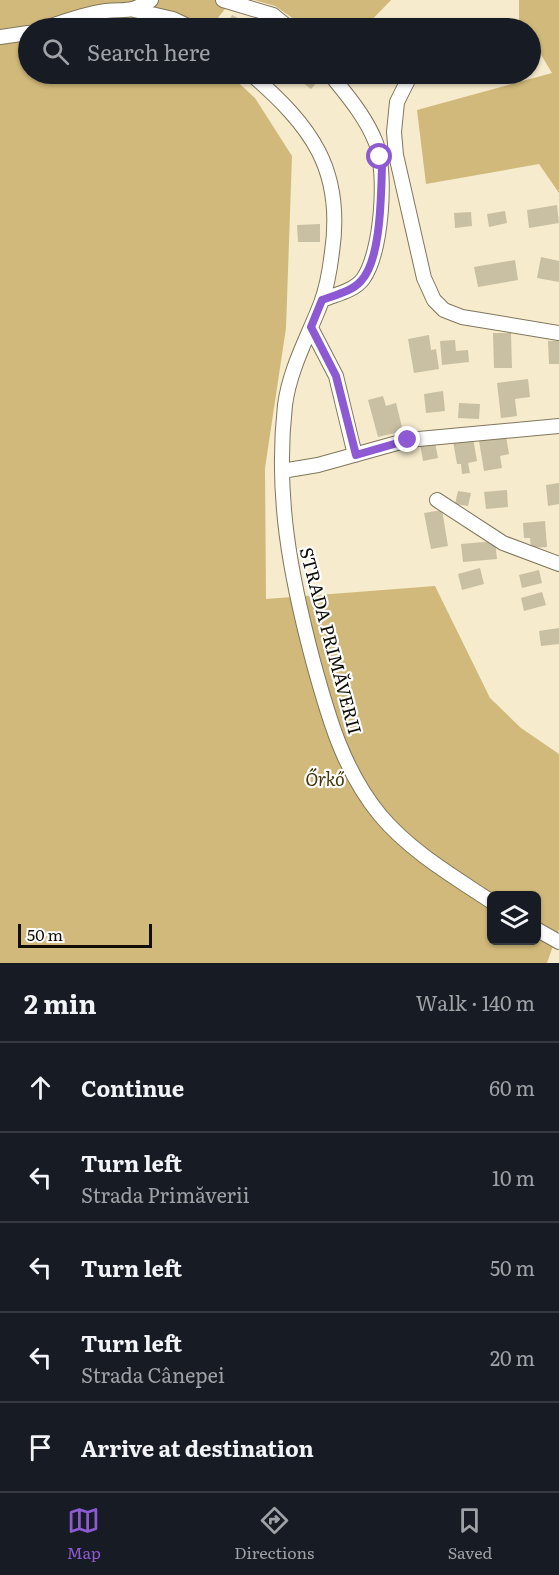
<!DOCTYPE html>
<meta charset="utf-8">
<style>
body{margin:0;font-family:Literata,serif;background:#242831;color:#f1f3f6}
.controls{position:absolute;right:18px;bottom:18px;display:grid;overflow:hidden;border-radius:9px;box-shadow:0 2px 4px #0004}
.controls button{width:54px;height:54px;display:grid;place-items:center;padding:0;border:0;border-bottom:2px solid #363941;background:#171b24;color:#f1f3f6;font:30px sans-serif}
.scale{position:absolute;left:18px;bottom:15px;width:134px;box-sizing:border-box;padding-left:6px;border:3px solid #120e05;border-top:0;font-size:16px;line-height:21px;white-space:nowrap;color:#120e05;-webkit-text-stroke:4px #fff;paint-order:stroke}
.stop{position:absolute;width:18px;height:18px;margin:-14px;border:4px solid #8d5ad3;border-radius:50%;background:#fff}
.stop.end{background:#8d5ad3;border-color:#fff;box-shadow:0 2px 6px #0008}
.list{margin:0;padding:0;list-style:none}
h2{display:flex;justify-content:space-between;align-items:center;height:78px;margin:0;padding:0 24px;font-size:26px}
h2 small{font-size:20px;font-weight:400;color:#9ea1a6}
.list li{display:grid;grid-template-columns:39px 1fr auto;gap:18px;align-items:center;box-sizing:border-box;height:90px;padding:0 24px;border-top:2px solid #363941}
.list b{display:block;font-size:22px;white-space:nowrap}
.list p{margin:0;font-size:20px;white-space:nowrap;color:#9ea1a6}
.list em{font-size:20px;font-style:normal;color:#9ea1a6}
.icon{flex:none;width:33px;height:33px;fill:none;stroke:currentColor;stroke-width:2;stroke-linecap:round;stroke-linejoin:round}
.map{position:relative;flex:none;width:559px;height:963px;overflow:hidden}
.search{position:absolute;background:#171b24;box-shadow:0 2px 4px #0004;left:18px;right:18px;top:18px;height:66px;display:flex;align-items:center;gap:15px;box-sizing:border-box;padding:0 21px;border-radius:33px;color:#9ea1a6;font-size:22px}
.sheet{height:528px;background:#171b24}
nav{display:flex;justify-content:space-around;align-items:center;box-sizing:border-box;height:84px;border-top:2px solid #363941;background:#171b24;font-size:16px;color:#9ea1a6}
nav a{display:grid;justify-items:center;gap:3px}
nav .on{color:#8d5ad3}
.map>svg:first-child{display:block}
</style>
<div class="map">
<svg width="559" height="963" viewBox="0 0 559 963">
<rect width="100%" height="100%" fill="#f6ebcd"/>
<path fill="#d0b97a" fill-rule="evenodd" d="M0,0H232L210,28H28V74H229L255,98L292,156L286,328L265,468L266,599L435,586L490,698L521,728L559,754V929L547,963H0ZM492,896H536V940H492Z
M254,0H391L364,28H307L275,6Z
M519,0H559V193L539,164L426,184L417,110L552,73L531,38L530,28H524L519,21Z"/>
<path fill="#c9bfa2" d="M232,15L246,22L243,28H225Z
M302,74H316L321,78L311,89L298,79Z
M557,205L559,223L529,228L527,210Z
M505,211L507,223L489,227L487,214Z
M471,212L472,226L455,228L454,213Z
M320,224V242H298L297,225Z
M541,257L559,261V282L537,278Z
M515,260L518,280L478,287L474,267Z
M493,333H511L512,368H494Z
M429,335L431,350L436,349L439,369L414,373L408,339Z
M455,340L456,351L468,350L469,362L442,365L440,341Z
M548,341H559V364H549Z
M528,379L530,397L515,399L517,416L501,418L497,383Z
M443,391L445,411L426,413L424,394Z
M383,396L386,406L396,403L403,431L378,437L368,400Z
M459,403L480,404L479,419L458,418Z
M506,436L509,454L500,456L502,468L484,471L479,441Z
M473,438L477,461L468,463L470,473L462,474L461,464H457L453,441Z
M435,442L438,458L423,461L420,444Z
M559,483V504L548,506L546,485Z
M507,490L508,507L486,509L484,492Z
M458,491L471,493L468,506L455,504Z
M442,510L448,546L431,549L424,513Z
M545,521L547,547L531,548L530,538H524L523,523Z
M495,541L497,559L463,562L461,544Z
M480,568L484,584L462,590L458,574Z
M539,570L542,583L522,588L519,575Z
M542,592L546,605L524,611L521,598Z
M559,628V644L541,646L539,631Z"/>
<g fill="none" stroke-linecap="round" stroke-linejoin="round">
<g stroke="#80765b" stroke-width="16">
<path id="minor" d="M223,0L273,15L289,28
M134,10L173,19L192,28
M46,28C65,21 85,14 106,11C128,9 130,13 151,0
M0,37L28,33
M251,74C311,126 344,169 332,252C330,269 327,287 321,303C308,337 290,368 285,405C275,495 290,574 313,661C328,716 343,770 380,815C410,851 453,876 492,902
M411,74L397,102L394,132L396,155L424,278L434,300L444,310L462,317L559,333
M322,300C336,294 354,291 363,279C382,252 387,173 376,143C366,117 347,95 330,74
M311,328L336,376L355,455
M282,471L318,465L408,440L559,426
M437,500L503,543L559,564
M536,929L559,942"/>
</g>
<use href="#minor" stroke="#fff" stroke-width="14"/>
</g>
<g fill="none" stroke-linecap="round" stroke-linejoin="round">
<path stroke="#8d5ad3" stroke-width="8" d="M380,157L382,166C381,196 381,260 361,281C351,292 335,295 322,300L311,327L336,376L356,455L408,440"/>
</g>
<g text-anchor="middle" stroke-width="4.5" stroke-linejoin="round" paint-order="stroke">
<g font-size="18" fill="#120e05" stroke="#fff">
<text transform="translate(330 641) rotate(75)" y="6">STRADA PRIMĂVERII</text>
</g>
<g font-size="18" font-style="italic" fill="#45370a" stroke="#fff">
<text x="325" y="786">Őrkő</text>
</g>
</g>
</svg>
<div class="controls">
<button><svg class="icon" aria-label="layers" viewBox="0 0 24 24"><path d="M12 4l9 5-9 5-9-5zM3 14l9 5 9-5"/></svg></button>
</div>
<div class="scale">50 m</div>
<div class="stop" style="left:380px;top:157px"></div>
<div class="stop end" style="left:408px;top:440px"></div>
<div class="search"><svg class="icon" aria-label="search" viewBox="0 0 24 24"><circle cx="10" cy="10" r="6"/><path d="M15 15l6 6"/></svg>Search here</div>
</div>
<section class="sheet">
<h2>2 min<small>Walk · 140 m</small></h2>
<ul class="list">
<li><svg class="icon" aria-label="ahead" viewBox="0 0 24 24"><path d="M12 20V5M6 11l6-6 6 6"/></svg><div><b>Continue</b></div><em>60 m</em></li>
<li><svg class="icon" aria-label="left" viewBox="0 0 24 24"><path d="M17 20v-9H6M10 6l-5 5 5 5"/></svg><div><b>Turn left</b><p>Strada Primăverii</p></div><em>10 m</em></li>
<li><svg class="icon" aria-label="left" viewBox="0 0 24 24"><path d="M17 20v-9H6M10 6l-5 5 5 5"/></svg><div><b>Turn left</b></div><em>50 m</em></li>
<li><svg class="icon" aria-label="left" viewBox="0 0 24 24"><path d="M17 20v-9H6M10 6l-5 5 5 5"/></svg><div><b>Turn left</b><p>Strada Cânepei</p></div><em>20 m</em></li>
<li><svg class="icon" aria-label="arrive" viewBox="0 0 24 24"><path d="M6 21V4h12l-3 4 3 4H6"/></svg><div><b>Arrive at destination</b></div></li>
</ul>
</section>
<nav>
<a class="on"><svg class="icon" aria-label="map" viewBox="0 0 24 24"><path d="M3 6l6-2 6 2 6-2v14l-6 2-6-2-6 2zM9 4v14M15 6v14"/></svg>Map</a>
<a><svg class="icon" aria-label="directions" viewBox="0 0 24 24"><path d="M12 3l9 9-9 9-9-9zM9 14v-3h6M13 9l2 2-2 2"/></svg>Directions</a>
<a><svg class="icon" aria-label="saved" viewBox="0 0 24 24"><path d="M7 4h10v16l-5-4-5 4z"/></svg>Saved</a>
</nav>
